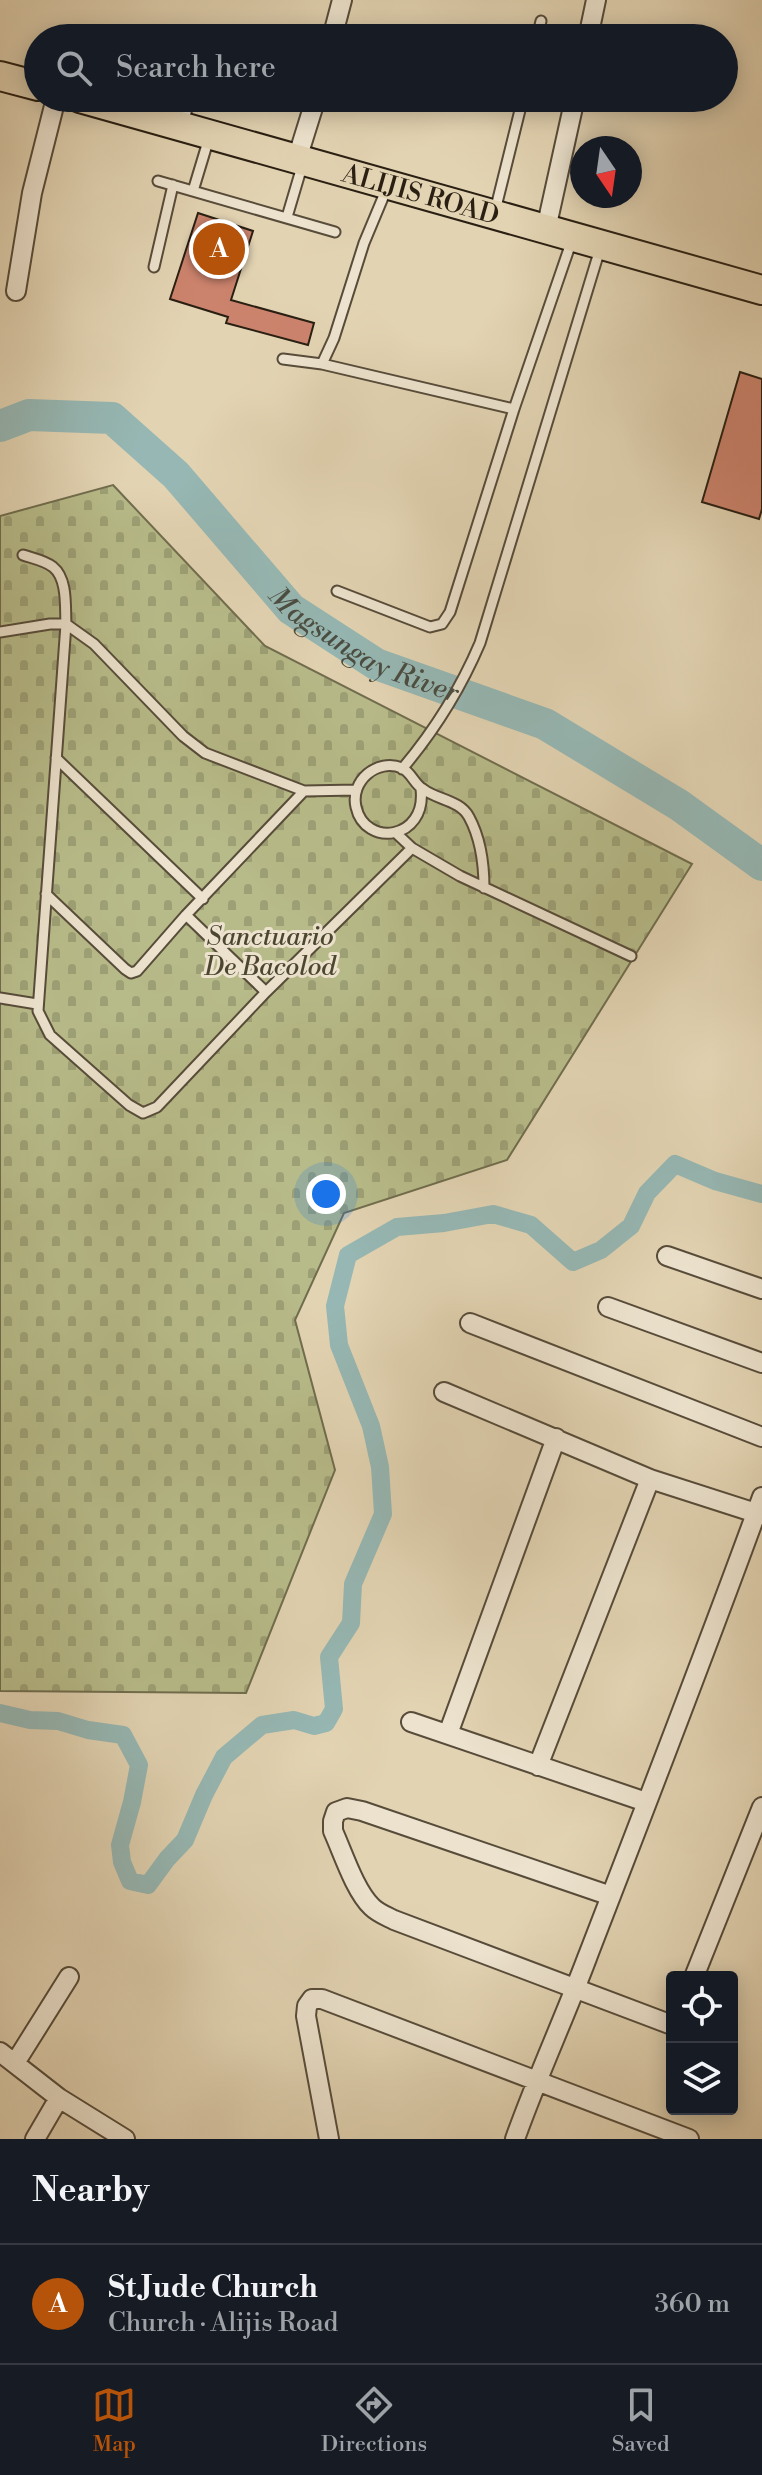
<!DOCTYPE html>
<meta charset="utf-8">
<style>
body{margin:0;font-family:"Libre Bodoni",serif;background:#242831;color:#f1f3f6}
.controls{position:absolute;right:24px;bottom:24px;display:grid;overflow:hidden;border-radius:8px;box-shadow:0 4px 20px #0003}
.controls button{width:72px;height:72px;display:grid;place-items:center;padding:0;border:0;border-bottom:2px solid #363941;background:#171b24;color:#f1f3f6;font:40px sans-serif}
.compass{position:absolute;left:570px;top:136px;width:72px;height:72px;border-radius:50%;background:#171b24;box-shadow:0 4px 20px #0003;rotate:167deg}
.you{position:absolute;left:326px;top:1194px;width:28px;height:28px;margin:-20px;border:6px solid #fff;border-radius:50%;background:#1a73e8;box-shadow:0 0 0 12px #1a73e833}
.badge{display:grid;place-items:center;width:52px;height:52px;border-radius:50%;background:#b45309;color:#fff;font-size:26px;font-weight:700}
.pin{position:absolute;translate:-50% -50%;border:4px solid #fff;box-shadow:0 2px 8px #0006}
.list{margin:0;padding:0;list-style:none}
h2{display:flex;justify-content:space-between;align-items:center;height:104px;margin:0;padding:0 32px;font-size:34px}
h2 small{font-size:26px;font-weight:400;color:#9ea1a6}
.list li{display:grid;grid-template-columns:52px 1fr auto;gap:24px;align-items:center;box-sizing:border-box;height:120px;padding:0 32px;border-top:2px solid #363941}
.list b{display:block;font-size:30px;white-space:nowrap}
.list p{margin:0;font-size:26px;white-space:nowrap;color:#9ea1a6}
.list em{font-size:26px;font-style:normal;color:#9ea1a6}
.icon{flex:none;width:44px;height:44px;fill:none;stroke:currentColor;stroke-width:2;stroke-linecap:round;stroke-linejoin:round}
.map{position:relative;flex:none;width:762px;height:2139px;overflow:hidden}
.search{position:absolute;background:#171b24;box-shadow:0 4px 20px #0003;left:24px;right:24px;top:24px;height:88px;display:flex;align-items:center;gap:20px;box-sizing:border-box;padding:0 28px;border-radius:44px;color:#9ea1a6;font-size:30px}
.sheet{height:224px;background:#171b24}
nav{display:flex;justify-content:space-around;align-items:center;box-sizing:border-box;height:112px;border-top:2px solid #363941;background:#171b24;font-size:22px;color:#9ea1a6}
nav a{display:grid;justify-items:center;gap:4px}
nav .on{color:#b45309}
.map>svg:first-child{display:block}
</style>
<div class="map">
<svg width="762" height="2139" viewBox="0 0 762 2139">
<defs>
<pattern id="cemetery-stones" width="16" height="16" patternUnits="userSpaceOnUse" patternTransform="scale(2)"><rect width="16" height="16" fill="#b7bb89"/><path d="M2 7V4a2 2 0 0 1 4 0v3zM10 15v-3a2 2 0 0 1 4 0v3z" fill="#9da075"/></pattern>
</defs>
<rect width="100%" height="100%" fill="#e2d3b2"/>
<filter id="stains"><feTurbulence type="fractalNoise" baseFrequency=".0025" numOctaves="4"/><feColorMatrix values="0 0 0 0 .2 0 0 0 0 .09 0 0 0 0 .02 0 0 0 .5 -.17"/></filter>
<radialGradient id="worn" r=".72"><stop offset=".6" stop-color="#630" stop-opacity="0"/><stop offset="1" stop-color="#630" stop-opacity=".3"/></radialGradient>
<path fill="url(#cemetery-stones)" stroke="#706d4e" stroke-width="2" d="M113,485L265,646L692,864L507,1160L344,1213L295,1320L335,1470L246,1693L0,1691V516Z"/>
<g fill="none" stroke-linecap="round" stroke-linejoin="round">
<path stroke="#96b7b3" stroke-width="18" d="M0,1713L30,1720L58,1721L88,1730L123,1735L139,1765L132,1802L120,1845L122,1862L130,1881L148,1885L167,1859L185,1840L204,1795L224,1757L262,1725L294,1720L314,1726L326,1723L334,1709L329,1657L351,1623L353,1584L383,1514L380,1467L371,1426L339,1345L335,1306L348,1255L397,1227L444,1223L493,1214L531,1225L573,1262L601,1250L631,1226L647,1193L675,1164L715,1181L762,1194"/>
<path stroke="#96b7b3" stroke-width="32" id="s1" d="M0,426L29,415L112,418L176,475L291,609L376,664L545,724L679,805L762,865"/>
</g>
<path fill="#cc836d" stroke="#291f12" stroke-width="2" d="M198,213L253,231L231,300L314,323L308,345L226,323L228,317L170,299Z
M740,372L762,379V509L759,519L702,502Z"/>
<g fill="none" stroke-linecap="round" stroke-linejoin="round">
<g stroke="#574c3a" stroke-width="13">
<path id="service" d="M537,38L541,21
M183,123L190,98
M158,181L335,232
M193,191L209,138
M495,211L523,98
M287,217L303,163
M154,267L173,185
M283,359L322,364L514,409L572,240
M322,364L334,338L364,243L387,188
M23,555C32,558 46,561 53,567C68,579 65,608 66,624L38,1011L50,1035L129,1105L143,1113L157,1107L266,992L412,848
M337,591L430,627L442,624L450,612L514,409
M0,632L50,624H66L94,644L183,736L205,753L304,791L356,790
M56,758L203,899
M402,769C435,730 460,690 480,643L600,249
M421,789C427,840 365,848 356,807C350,781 377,758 402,768C412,773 414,784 423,789C437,800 460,800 469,817C481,839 484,864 484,888
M396,833L412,848L460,876L631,956
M46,894L125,969L131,973L137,971L186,915L304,791
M186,915L266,992
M0,998L37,1004"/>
</g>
<g stroke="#574c3a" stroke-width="22">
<path id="minor" d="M332,38L342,0
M588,38L596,0
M297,159L316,98
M546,229L575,98
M16,291L32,193L56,98
M667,1256L762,1289
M608,1307L762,1363
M470,1323L762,1437
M444,1392L650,1479L762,1515
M411,1722L646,1802
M448,1734L556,1438
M538,1766L650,1479
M611,1896L362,1811L347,1808L336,1812L333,1821V1831C343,1853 355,1891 372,1907C378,1913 386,1916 394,1920L672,2025
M694,1977L762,1807
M0,2052L59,2098L125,2139
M15,2063L69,1977
M35,2139L59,2098
M329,2139L306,2016L307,2006L312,1999H322L689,2139
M515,2139C537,2077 564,2019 587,1958C646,1805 706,1651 762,1497"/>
</g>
<g stroke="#291f12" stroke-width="32">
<g id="primary">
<path d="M0,76L38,86"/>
<path id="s2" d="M80,98L762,290"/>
</g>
</g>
<use href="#service" stroke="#ece2cd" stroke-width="9"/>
<use href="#minor" stroke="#ece2cd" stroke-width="18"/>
<use href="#primary" stroke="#e2d3b2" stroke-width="28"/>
</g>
<g text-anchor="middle" stroke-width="6" stroke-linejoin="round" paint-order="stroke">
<g font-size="26" fill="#291f12" stroke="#ece2cd">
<text dy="9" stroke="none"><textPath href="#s2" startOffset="354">ALIJIS ROAD</textPath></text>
</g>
<g font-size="26" font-style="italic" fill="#4c4630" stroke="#ece2cd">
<text x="270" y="945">Sanctuario<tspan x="270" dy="30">De Bacolod</tspan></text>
</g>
<g font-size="28" font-style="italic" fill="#4a4d42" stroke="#ece2cd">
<text dy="10" stroke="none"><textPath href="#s1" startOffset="458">Magsungay River</textPath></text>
</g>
</g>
<rect width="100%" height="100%" filter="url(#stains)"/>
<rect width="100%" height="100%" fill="url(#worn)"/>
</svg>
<div class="controls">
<button><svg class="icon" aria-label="locate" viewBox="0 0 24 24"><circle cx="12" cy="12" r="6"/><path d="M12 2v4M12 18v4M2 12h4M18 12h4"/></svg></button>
<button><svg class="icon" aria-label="layers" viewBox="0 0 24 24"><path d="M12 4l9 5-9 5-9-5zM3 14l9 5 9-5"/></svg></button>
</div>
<svg class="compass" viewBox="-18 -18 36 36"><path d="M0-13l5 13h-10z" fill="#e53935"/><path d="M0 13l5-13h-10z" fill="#9ea1a6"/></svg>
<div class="you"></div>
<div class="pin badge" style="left:219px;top:249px">A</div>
<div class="search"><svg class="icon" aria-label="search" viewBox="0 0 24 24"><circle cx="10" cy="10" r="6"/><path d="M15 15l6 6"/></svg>Search here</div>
</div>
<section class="sheet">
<h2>Nearby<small></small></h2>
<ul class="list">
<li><span class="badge">A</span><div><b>St Jude Church</b><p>Church · Alijis Road</p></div><em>360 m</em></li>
</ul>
</section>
<nav>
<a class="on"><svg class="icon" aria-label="map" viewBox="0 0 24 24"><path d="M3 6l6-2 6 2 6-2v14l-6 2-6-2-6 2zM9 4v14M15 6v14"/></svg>Map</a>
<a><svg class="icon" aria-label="directions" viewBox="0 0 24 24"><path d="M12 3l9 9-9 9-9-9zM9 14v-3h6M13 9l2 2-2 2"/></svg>Directions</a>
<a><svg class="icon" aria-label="saved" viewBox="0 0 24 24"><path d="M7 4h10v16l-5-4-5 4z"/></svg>Saved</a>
</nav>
